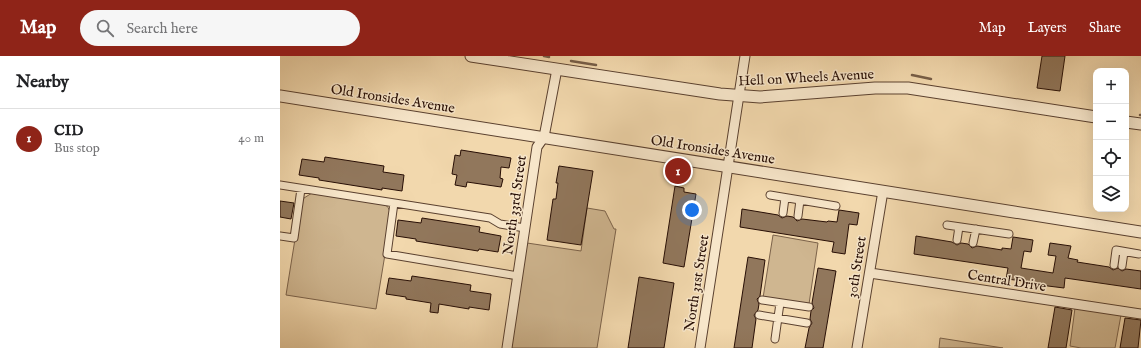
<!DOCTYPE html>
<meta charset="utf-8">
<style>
body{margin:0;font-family:"IM FELL English",serif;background:#f6f6f6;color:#202124}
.controls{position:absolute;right:12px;top:12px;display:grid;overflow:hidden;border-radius:8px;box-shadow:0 4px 16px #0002}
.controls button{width:36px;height:36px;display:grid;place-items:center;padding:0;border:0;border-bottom:1px solid #e0e0e0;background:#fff;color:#202124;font:20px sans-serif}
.you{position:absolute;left:412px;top:154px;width:14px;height:14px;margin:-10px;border:3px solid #fff;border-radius:50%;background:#1a73e8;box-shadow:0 0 0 6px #1a73e833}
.badge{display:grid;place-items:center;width:26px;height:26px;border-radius:50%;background:#8f2418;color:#fff;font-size:13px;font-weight:700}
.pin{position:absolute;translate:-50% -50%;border:2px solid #fff;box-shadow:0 1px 4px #0006}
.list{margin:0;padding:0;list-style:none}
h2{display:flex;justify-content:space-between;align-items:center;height:52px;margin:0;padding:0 16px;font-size:17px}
h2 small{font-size:13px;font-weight:400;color:#757577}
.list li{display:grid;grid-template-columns:26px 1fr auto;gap:12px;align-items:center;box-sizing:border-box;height:60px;padding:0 16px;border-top:1px solid #e0e0e0}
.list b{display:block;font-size:15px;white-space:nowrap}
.list p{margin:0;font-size:13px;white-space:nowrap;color:#757577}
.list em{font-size:13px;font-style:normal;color:#757577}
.icon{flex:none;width:22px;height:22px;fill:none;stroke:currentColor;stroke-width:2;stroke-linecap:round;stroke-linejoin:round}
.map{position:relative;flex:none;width:861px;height:292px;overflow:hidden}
header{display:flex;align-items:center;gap:24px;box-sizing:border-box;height:56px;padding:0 20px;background:#8f2418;color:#fff}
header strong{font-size:19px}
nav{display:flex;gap:22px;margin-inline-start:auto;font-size:14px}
.search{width:280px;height:36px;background:#f6f6f6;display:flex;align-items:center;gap:10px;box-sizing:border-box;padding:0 14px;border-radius:22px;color:#757577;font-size:15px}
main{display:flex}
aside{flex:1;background:#fff}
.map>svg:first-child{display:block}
</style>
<header>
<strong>Map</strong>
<div class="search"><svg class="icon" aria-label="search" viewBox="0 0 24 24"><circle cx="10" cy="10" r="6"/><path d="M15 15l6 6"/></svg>Search here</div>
<nav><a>Map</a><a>Layers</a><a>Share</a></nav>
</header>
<main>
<aside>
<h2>Nearby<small></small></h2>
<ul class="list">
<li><span class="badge">1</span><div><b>CID</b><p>Bus stop</p></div><em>40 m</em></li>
</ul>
</aside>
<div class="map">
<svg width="861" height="292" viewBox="0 0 861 292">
<rect width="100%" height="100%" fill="#f2d8ad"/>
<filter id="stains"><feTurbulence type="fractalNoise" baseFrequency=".005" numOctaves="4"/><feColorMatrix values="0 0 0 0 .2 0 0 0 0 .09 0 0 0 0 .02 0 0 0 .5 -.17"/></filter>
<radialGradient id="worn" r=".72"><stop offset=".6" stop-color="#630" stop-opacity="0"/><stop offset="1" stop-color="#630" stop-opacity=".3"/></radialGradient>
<path fill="#cfb690" stroke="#7b624a" d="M32,137L103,147C109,151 110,154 111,162L96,253L6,239L21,146L24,142Z
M307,152L325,155L334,173H336L317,292H231L247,187L301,195Z
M493,179L538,187L529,248L483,242Z
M795,252L841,259L835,292H801L790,290Z
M660,282L723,292H659Z"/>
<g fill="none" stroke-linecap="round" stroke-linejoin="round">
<path stroke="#775e48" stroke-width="2.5" d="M264,0L269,1
M291,5L316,9
M632,19L651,23
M860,59H861"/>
</g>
<path fill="#91775c" stroke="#270e05" d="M762,0H785L780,35L757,32Z
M181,94L231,102L229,112L221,111L220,122L223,123L221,131L187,126L186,131L175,129L177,119L172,118L175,99L180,100Z
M45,101L104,110L103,116L124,119L122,135L102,132V134L39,124V122L19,119L22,103L44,106Z
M279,110L313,115L301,189L267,184L273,143H276L278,127H276Z
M395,130L404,132V136L416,138L404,211L383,207Z
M0,145L14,147L11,163L0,161Z
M462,153L498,159L502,162L507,160L513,161L517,165L522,163L547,166L548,165L557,166L559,154L579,157L577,169L569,168L565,198L552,196L554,186L460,171Z
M142,162L200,171L199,176L221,180L218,196L199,193L198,195L136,185V183L116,180L118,164L141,167Z
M636,180L672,186L677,189L681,187L688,188L692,192L697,190L722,194V192L731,193L733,181L753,184L751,196L744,195L741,212L773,217L776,200L768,199L770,187L791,190L788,202L798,204L797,206L829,211L833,214L838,212L842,215L846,213L861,215V233L785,222L784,232L744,227V225L726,223L728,212L634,198Z
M468,201L485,204L480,240L477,243L479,248L478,254L474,259L476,263L472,292H454Z
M538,212L556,215L543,292H525L529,272L532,267L530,263L531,255L534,252L532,247Z
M132,220L191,229L190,235L211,238L209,254L189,251V253L159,248L158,257L150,256L151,247L126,243V241L106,238L109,222L131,225Z
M359,221L394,227L384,292H348Z
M775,251L792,254L786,292H768Z
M845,262L861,264L858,292H840Z"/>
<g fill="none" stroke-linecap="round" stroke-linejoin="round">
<g stroke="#5a402f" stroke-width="9">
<path id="pedestrian" d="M0,129L210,162L220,168L245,172
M490,139L556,150
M114,147L107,198L238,220
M503,157L505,142
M518,160L520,144
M667,169L729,178
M0,180L14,182L21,133
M677,184L679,171
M693,187L696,173
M834,209L836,194L859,198
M842,210L844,196
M482,244L529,251
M479,259L527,267
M495,283L500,247"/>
</g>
<g stroke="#5a402f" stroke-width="11">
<path id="minor" d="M590,217L861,258
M227,292L257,91L264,81L277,13
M420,292L465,0
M577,292L603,135"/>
</g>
<g stroke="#5a402f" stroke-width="13">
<path id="tertiary" d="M191,0L440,38L480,41L595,32H628L816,61
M0,40L861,176
M846,66L861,68"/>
</g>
<use href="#pedestrian" stroke="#f7e6ca" stroke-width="7"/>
<use href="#minor" stroke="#f7e6ca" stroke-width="9"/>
<use href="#tertiary" stroke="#f7e6ca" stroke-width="11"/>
</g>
<g text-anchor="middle" stroke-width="3" stroke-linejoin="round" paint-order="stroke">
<g font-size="14" fill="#270e05" stroke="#f7e6ca">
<text transform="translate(526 21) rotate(-3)" y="5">Hell on Wheels Avenue</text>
<text transform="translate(113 42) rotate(9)" y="5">Old Ironsides Avenue</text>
<text transform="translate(433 93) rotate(9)" y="5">Old Ironsides Avenue</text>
<text transform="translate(234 149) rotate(-82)" y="5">North 33rd Street</text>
<text transform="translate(576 211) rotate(-81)" y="5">30th Street</text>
<text transform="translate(727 224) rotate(9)" y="5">Central Drive</text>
<text transform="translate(416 227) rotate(-81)" y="5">North 31st Street</text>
</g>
</g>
<rect width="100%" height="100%" filter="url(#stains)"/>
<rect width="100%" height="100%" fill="url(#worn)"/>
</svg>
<div class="controls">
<button>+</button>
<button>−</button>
<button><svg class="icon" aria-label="locate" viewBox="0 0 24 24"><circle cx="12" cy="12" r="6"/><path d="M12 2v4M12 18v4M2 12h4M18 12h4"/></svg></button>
<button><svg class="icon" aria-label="layers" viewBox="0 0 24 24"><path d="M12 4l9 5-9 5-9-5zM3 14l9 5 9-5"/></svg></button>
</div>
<div class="you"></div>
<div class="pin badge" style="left:398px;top:115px">1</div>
</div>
</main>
